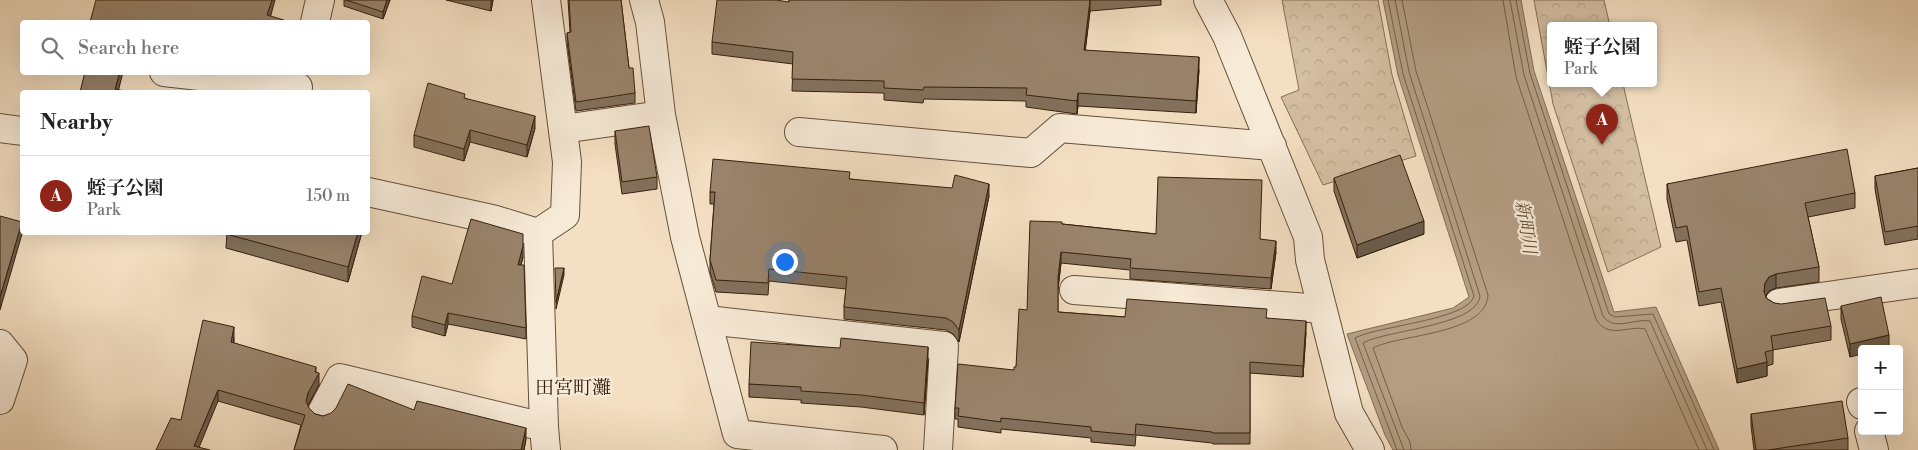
<!DOCTYPE html>
<meta charset="utf-8">
<style>
body{margin:0;font-family:"Libre Bodoni","Noto Serif JP",serif;background:#f2f2f2;color:#222}
.controls{position:absolute;right:15px;bottom:15px;display:grid;overflow:hidden;border-radius:5px;box-shadow:0 5px 20px #0002}
.controls button{width:45px;height:45px;display:grid;place-items:center;padding:0;border:0;border-bottom:1px solid #e0e0e0;background:#fff;color:#222;font:25px sans-serif}
.you{position:absolute;left:784px;top:261px;width:18px;height:18px;margin:-12px;border:4px solid #fff;border-radius:50%;background:#1a73e8;box-shadow:0 0 0 8px #1a73e833}
.badge{display:grid;place-items:center;width:32px;height:32px;border-radius:50%;background:#8f2418;color:#fff;font-size:16px;font-weight:700}
.pin{position:absolute;translate:-50% -41px;filter:drop-shadow(0 1px 2px #0008)}
.pin::after{content:'';position:absolute;top:26px;width:18px;height:15px;background:inherit;clip-path:polygon(0 0,100% 0,50% 100%)}
.popup{position:absolute;left:1547px;top:22px;width:110px;height:65px;box-sizing:border-box;display:grid;place-content:center;border-radius:5px;background:#fff;filter:drop-shadow(0 1px 4px #0005);font-size:16px;white-space:nowrap;color:#767676}
.popup b{font-size:19px;color:#222}
.popup::after{content:'';position:absolute;left:50%;top:100%;margin-left:-10px;border:10px solid transparent;border-top-color:#fff}
.list{margin:0;padding:0;list-style:none}
h2{display:flex;justify-content:space-between;align-items:center;height:65px;margin:0;padding:0 20px;font-size:21px}
h2 small{font-size:16px;font-weight:400;color:#767676}
.list li{display:grid;grid-template-columns:32px 1fr auto;gap:15px;align-items:center;box-sizing:border-box;height:80px;padding:0 20px;border-top:1px solid #e0e0e0}
.list b{display:block;font-size:19px;white-space:nowrap}
.list p{margin:0;font-size:16px;white-space:nowrap;color:#767676}
.list em{font-size:16px;font-style:normal;color:#767676}
.icon{flex:none;width:28px;height:28px;fill:none;stroke:currentColor;stroke-width:2;stroke-linecap:round;stroke-linejoin:round}
.map{position:relative;flex:none;width:1918px;height:450px;overflow:hidden}
.search{position:absolute;background:#fff;box-shadow:0 5px 20px #0002;left:20px;top:20px;width:350px;height:55px;display:flex;align-items:center;gap:12px;box-sizing:border-box;padding:0 18px;border-radius:5px;color:#767676;font-size:19px}
.panel{position:absolute;background:#fff;box-shadow:0 5px 20px #0002;left:20px;top:90px;width:350px;height:145px;border-radius:5px}
.map>svg:first-child{display:block}
</style>
<div class="map">
<svg width="1918" height="450" viewBox="0 0 1918 450">
<defs>
<pattern id="park-crowns" width="20" height="18" patternUnits="userSpaceOnUse" patternTransform="scale(1.25)"><rect width="20" height="18" fill="#d3bfa3"/><path d="M2 6a3 3 0 1 1 6 0M12 15a3 3 0 1 1 6 0" fill="none" stroke="#b6a48b"/></pattern>
</defs>
<rect width="100%" height="100%" fill="#f3dfc2"/>
<filter id="stains"><feTurbulence type="fractalNoise" baseFrequency=".004" numOctaves="4"/><feColorMatrix values="0 0 0 0 .2 0 0 0 0 .09 0 0 0 0 .02 0 0 0 .5 -.17"/></filter>
<radialGradient id="worn" r=".72"><stop offset=".6" stop-color="#630" stop-opacity="0"/><stop offset="1" stop-color="#630" stop-opacity=".3"/></radialGradient>
<path fill="url(#park-crowns)" stroke="#847058" d="M1282,0H1378L1392,75L1416,156L1323,185L1281,97L1299,90Z
M1534,0H1604L1610,26H1551V84H1623L1661,247L1608,272L1553,104Z"/>
<path fill="#b39e84" stroke="#816c54" d="M1383,0H1521L1534,71L1614,312L1656,307L1719,450H1393L1385,435L1347,334L1453,308L1469,297L1398,75Z"/>
<g fill="none" stroke-linecap="round" stroke-linejoin="round">
<path stroke="#745f48" stroke-width="1" d="M1388,0L1403,74L1474,296C1468,320 1377,326 1355,338L1397,450
M1395,0L1409,72L1480,296C1477,326 1386,330 1363,343L1404,450
M1402,0L1416,71L1488,295C1486,335 1399,334 1373,348L1402,427L1410,442L1411,450
M1503,0L1516,77L1596,319C1608,340 1628,325 1645,329L1699,450
M1510,0L1524,75L1603,316C1614,332 1635,318 1650,321L1707,450
M1516,0L1530,73L1609,314L1615,317L1653,314L1714,450"/>
<g stroke="#65503a" stroke-width="30">
<path id="minor" d="M644,0L650,22L661,115L685,237L737,434L883,450
M1208,0L1227,36L1308,237L1310,260L1349,413L1370,450
M315,22L320,0
M164,72L298,87
M0,128L22,131
M563,129L661,115
M799,132L1031,153L1060,128L1272,146
M538,233L565,215L567,162L546,0
M1074,290L1322,309
M1779,303L1918,283
M707,320L944,346L938,450
M0,344L13,360L0,400
M1861,402L1862,405
M322,412L340,378L544,427L538,233L496,220L368,192
M544,427L546,450
M1869,431L1874,450"/>
</g>
<use href="#minor" stroke="#f7ead7" stroke-width="28"/>
</g>
<path fill="#83715c" stroke="#36200c" d="M344,0H390L383,19L344,6Z
M446,0H493L491,11Z
M568,0H621L629,68L635,93V103L576,111L567,42V33L570,32Z
M789,0H1161V5L1090,11L1085,50L1199,70L1196,113L1078,106L1077,114L1026,107V101L924,99L923,103L884,100V93L792,91L793,64L712,54V42L789,2Z
M465,98L535,128L527,157L470,142L464,161L414,147V135Z
M615,131L657,177V189L622,194L615,144Z
M1918,168V239L1885,245L1875,189V176Z
M1334,178L1424,234L1357,258L1334,191Z
M850,179L989,196L959,342L953,334L946,330L844,319V307L846,289L769,281L768,295L716,292L710,272V260L714,204H710V192Z
M1667,184L1855,193V208L1808,217L1819,267V282L1776,288L1769,291L1766,296V298L1774,303L1831,326V340L1773,350V364L1767,366V376L1737,383L1721,302L1699,306L1687,240L1676,242L1667,199Z
M1062,224L1156,234L1261,239L1276,252L1271,289L1130,279V270L1061,263L1058,289V312L1125,317L1267,318L1306,332L1303,377L1250,373V444H1213L1212,443L1136,435L1135,446L1091,442V438L1001,429V433L958,427V419H955V408L1014,370L1016,367L1027,310Z
M227,232H362L348,282L226,248Z
M523,257L521,265L526,328V339L448,324L445,336L412,327V316L452,284Z
M1841,306L1889,348L1885,349H1862L1850,357L1841,319Z
M234,338V343L316,372L319,385L308,406L309,408L315,414L323,416L414,410L526,439L524,450H294L301,425L218,401L156,450L181,420Z
M928,360L924,415L861,407L801,403V400L749,397V384Z
M1751,414L1848,438V450H1754L1751,426Z"/>
<path fill="#6a5c4b" stroke="#36200c" d="M272,0H275L269,22L267,15Z
M387,0H390L383,19V12Z
M491,0H493L491,11Z
M1090,0V11L1084,62V50Z
M1199,57V70L1196,113V101Z
M120,72H123L118,92L115,89Z
M1078,93V106L1077,114V101Z
M535,116V128L527,157V145Z
M470,130V142L464,161V149Z
M989,184V196L959,342V330Z
M1424,221V234L1357,258V245Z
M22,222V234L0,310V297Z
M358,232H362L348,282V267Z
M1276,241V252L1271,289V278Z
M523,246V257L518,276V265Z
M1061,252V263L1058,289V278Z
M564,268V275L556,309V302Z
M1776,274V288L1769,291L1765,297L1764,291L1765,283L1769,277Z
M448,313V324L445,336V325Z
M1306,321V332L1303,377V366Z
M234,327V338L231,354V342Z
M1889,335V348L1885,349H1862V354L1850,357V344Z
M928,347V360L924,415V403Z
M1767,362V376L1737,383V369Z
M316,367V378L319,373V385L308,405L306,412V401Z
M218,390V401L198,450L194,446Z
M526,428V439L524,450H521Z"/>
<path fill="#98836b" stroke="#36200c" d="M96,0H272L267,15L284,20V22H90Z
M346,0H387L383,12Z
M569,0H621L629,68H633L635,93L576,102L567,33L571,32Z
M717,0H776L789,2V0H1090L1084,50L1199,57L1196,101L1078,93L1077,101L1026,95L1027,88L924,87L923,90L884,88V81L792,79L793,52L712,42Z
M85,72H120L115,89L129,92H80Z
M428,83L465,94L464,98L535,116L527,145L470,130L464,149L414,135Z
M649,126L657,177L622,182L615,131Z
M1847,149L1855,193L1805,203L1819,267L1776,274L1769,277L1765,283L1764,291L1766,298L1774,303L1781,304L1825,298L1831,326L1771,336L1773,350L1765,352L1767,362L1737,369L1721,288L1699,292L1687,226L1676,228L1667,184Z
M1400,155L1424,221L1357,245L1334,178Z
M713,159L850,172L849,179L952,188L955,175L989,184L959,330L953,322L946,318L844,307L847,277L769,269L768,283L716,280L710,260L715,192H710Z
M1918,168V226L1885,232L1875,176Z
M1158,177L1262,180L1260,239L1276,241L1271,278L1130,268L1131,259L1061,252L1058,278V312L1125,317L1127,299L1267,309L1266,318L1306,321L1303,366L1250,362V433H1213L1212,432L1136,424L1135,435L1091,431V427L1001,418V422L958,416L959,408H955L958,364L1014,370V367H1016L1019,309L1027,310L1030,221L1062,222V224L1156,234Z
M0,216L22,222L0,297Z
M471,219L523,234V246L518,265H524L526,328L448,313L445,325L412,316L422,276L452,284Z
M227,232H358L348,267L226,234Z
M555,268H564L556,302Z
M1881,297L1889,335L1850,344L1841,306Z
M203,320L234,327L231,342L316,367L315,372L319,373L308,393L306,401L309,408L315,414L323,416L331,413L336,408L348,384L414,410L417,401L526,428L521,450H294L305,415L218,390L194,446L210,450H156L171,418L181,420Z
M841,338L928,347L924,403L861,395L801,391V387L749,384L751,342L840,348Z
M1842,401L1848,438L1768,450H1756L1751,414Z"/>
<g text-anchor="middle" stroke-width="4.5" stroke-linejoin="round" paint-order="stroke">
<g font-size="18" font-style="italic" fill="#624c36" stroke="#f7ead7">
<text transform="translate(1526 227) rotate(81)" y="6">新町川</text>
</g>
<g font-size="19" fill="#36200c" stroke="#f7ead7">
<text x="573" y="394">田宮町灘</text>
</g>
</g>
<rect width="100%" height="100%" filter="url(#stains)"/>
<rect width="100%" height="100%" fill="url(#worn)"/>
</svg>
<div class="controls">
<button>+</button>
<button>−</button>
</div>
<div class="you"></div>
<div class="pin badge" style="left:1602px;top:145px">A</div>
<div class="popup"><b>蛭子公園</b>Park</div>
<div class="search"><svg class="icon" aria-label="search" viewBox="0 0 24 24"><circle cx="10" cy="10" r="6"/><path d="M15 15l6 6"/></svg>Search here</div>
<section class="panel">
<h2>Nearby<small></small></h2>
<ul class="list">
<li><span class="badge">A</span><div><b>蛭子公園</b><p>Park</p></div><em>150 m</em></li>
</ul>
</section>
</div>
